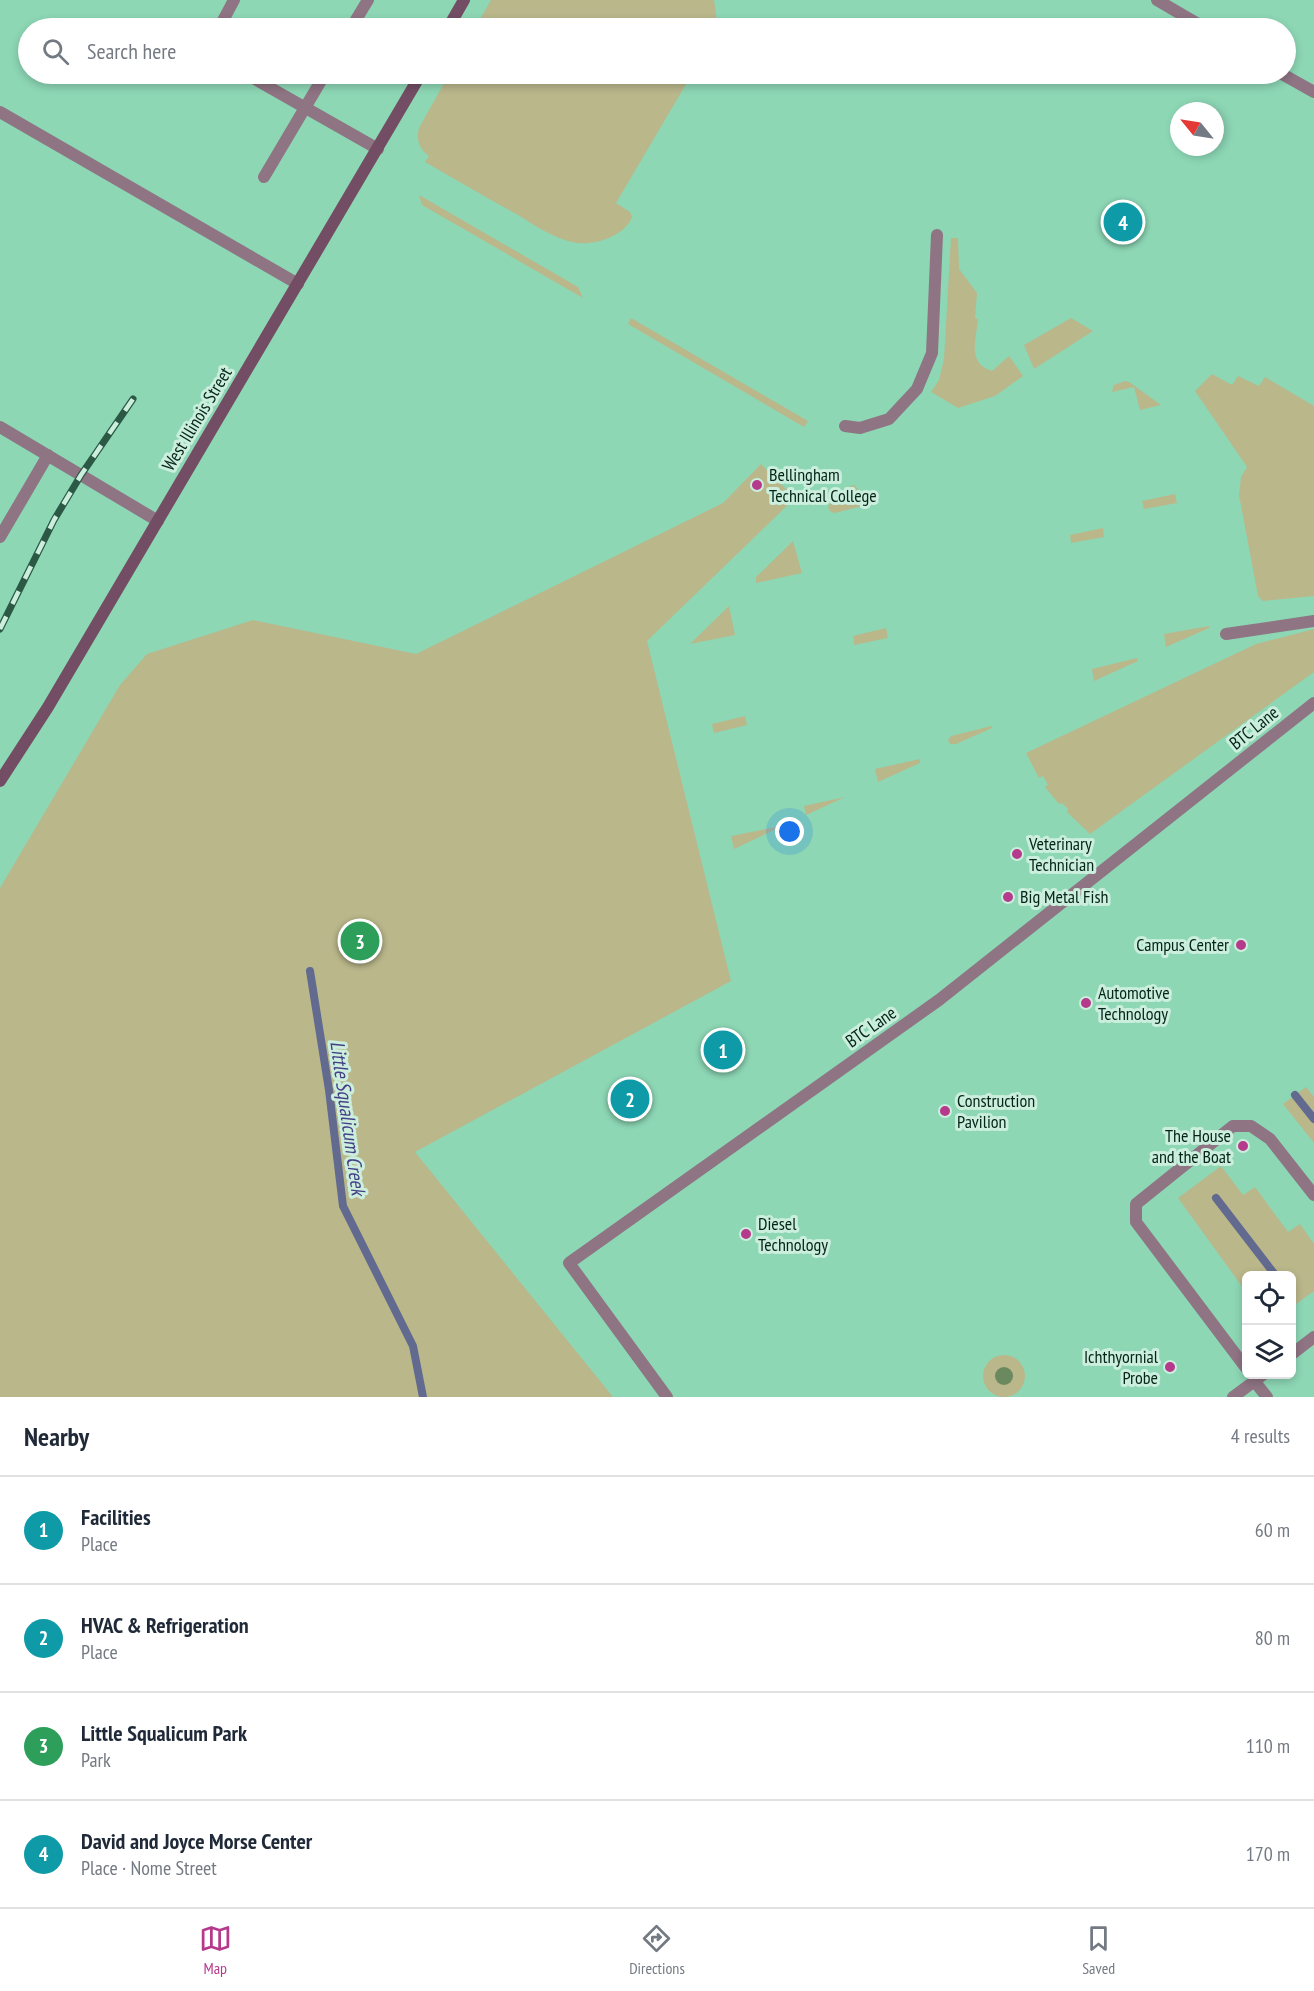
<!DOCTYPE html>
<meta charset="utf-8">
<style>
body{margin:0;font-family:"PT Sans Narrow",sans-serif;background:#f6f6f7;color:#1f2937}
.controls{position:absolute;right:18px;bottom:18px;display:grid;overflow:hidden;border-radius:9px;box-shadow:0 3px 9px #0003}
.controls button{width:54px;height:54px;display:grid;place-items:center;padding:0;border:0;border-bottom:2px solid #e0e1e3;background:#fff;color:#1f2937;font:30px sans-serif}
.compass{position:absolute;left:1170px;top:102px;width:54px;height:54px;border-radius:50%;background:#fff;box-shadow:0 3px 9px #0003;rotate:300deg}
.you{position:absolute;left:790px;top:832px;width:21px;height:21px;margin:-15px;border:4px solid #fff;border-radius:50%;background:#1a73e8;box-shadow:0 0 0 9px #1a73e833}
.badge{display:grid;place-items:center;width:39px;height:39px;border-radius:50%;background:#b53a8c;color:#fff;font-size:20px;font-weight:700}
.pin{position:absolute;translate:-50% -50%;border:3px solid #fff;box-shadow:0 2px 6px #0006}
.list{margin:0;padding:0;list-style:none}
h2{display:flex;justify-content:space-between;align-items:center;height:78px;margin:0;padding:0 24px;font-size:26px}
h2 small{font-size:20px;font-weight:400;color:#747a83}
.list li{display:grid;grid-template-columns:39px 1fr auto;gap:18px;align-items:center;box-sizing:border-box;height:108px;padding:0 24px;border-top:2px solid #e0e1e3}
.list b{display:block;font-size:22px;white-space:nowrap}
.list p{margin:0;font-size:20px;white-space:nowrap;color:#747a83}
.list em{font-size:20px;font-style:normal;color:#747a83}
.icon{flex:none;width:33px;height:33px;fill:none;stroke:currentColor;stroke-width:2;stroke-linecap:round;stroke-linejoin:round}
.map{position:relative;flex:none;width:1314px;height:1397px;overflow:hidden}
.search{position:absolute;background:#fff;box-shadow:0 3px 9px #0003;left:18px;right:18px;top:18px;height:66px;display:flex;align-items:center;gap:15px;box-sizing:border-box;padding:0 21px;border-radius:33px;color:#747a83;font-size:22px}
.sheet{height:510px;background:#fff}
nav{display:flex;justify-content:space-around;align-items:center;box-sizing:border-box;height:84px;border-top:2px solid #e0e1e3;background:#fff;font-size:16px;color:#747a83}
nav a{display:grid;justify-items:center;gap:3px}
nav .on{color:#b53a8c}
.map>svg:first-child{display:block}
</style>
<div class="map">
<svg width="1314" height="1397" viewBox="0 0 1314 1397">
<rect width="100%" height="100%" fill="#8dd7b5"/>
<path fill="#bab78b" d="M491,0H714L717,21L720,28H475Z
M449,74H692L616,203L630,212L632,217C625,237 591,247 572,242C553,238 534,225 518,215C487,198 456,180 425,162L429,156C419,149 416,139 419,128Z
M419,195L578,287L583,298L422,205Z
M951,238H958L959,269L977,293L975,318L978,319C976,341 967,363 992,371L1009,356L1023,376L995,396L958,408L931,392L939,380L944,359Z
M631,318L808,421L804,427L628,324Z
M1071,318L1093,331L1034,369L1024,345Z
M1212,374L1232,385L1238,376L1259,386L1265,377L1314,406V596L1263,601L1258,596L1239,495L1241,477L1247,467L1195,391Z
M1125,381L1129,382L1161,405L1140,410L1134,387L1112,392L1114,385Z
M761,464L795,498L647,641L731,981L415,1152L613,1397H0V888L120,685L147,654L253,620L416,654L723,503Z
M854,485L861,493L866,505L835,513L831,512L828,508C831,499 844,488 854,485Z
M1175,494L1177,503L1144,509L1142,501Z
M1103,528L1104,537L1071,543L1070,535Z
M793,541L802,573L756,583V577Z
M729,606L735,635L690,644L692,642Z
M1209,626V628L1166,647L1164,634Z
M886,628L888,638L854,645L853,636Z
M1314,629V672L1090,834L1067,812L1068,809L1062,803L1059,804L1045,787L1048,785L1043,776L1039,778L1026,753L1256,644Z
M1137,658L1138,661L1094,681L1092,669Z
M745,716L747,725L714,733L712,724Z
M992,726V728L956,744H950L948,740L951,736Z
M920,759V763L878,782L875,769Z
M845,797L806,815L804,806Z
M776,827V829L734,849L731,836Z
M1306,1087L1314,1097V1143L1283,1104Z
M1221,1166L1243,1195L1255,1187L1288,1232L1300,1224L1314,1244V1291L1292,1307V1276H1246V1292L1178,1198Z
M983 1376a21 21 0 1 1 42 0a21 21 0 1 1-42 0Z"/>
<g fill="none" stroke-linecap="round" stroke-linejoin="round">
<path stroke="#626b8f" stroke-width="8" d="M310,971L329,1090L343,1206L413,1346L423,1397
M1295,1095L1314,1119
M1216,1198L1276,1276"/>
<path stroke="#8f7483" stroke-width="12" d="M219,28L234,0
M351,28L368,0
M246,74L378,149
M0,112L298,284
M264,177L325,74
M845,426L860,428L889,419L917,389L932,353L937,235
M0,427L158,521
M0,537L48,455
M1226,634L1314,621
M1246,1368L1136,1222V1204L1233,1126H1251L1270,1139L1314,1195
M667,1397L569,1263L939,1000L1314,703"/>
<path stroke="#8f7483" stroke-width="12" d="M1157,0L1205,28
M1282,74L1314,92
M1292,1354L1314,1337
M1255,1382L1267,1397
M1233,1397L1264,1374"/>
<path stroke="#734d63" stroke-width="12" d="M448,28L464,0
M0,781L48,707L421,74"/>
<g stroke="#2c5846" stroke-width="7">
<path id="rail" d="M0,629L54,520L81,475L133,399"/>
</g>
<use href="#rail" stroke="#cbeedd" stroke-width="4.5" stroke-dasharray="14" stroke-linecap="butt"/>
</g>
<circle fill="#6a895f" cx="1004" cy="1376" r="9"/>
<g fill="#b53a8c" stroke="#cbeedd" stroke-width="2">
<circle cx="757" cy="485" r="6"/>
<circle cx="1017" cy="854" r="6"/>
<circle cx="1008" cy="897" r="6"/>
<circle cx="1241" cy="945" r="6"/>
<circle cx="1086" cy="1003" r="6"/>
<circle cx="945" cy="1111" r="6"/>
<circle cx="1243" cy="1146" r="6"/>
<circle cx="746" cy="1234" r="6"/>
<circle cx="1170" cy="1367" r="6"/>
</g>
<g text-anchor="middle" stroke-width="6" stroke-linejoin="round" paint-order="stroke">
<g font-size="18" fill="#042418" stroke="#cbeedd">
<text transform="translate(197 419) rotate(-59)" y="6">West Illinois Street</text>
<text transform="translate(1254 728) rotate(-39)" y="6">BTC Lane</text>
<text transform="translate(871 1027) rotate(-35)" y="6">BTC Lane</text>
</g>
<g font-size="18" fill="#042418" stroke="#cbeedd" text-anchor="start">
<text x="769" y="481">Bellingham<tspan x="769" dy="21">Technical College</tspan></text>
<text x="1029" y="850">Veterinary<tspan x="1029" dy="21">Technician</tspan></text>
<text x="1020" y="903">Big Metal Fish</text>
<text x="1229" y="951" text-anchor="end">Campus Center</text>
<text x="1098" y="999">Automotive<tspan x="1098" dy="21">Technology</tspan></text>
<text x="957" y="1107">Construction<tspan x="957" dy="21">Pavilion</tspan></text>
<text x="1231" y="1142" text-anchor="end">The House<tspan x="1231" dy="21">and the Boat</tspan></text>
<text x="758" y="1230">Diesel<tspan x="758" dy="21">Technology</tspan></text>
<text x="1158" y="1363" text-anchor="end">Ichthyornial<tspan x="1158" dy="21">Probe</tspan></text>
</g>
<g font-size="20" font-style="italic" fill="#453f85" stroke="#cbeedd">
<text transform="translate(348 1118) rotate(82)" y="7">Little Squalicum Creek</text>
</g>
</g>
</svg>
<div class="controls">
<button><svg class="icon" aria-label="locate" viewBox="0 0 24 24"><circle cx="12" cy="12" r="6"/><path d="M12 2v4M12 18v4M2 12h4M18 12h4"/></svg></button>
<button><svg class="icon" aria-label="layers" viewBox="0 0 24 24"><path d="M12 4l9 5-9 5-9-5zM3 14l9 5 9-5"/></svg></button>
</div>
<svg class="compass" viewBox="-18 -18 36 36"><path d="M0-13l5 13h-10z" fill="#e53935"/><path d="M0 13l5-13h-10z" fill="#747a83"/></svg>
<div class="you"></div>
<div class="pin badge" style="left:723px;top:1050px;background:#0f9aa8">1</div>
<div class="pin badge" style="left:630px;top:1099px;background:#0f9aa8">2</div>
<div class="pin badge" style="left:360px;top:941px;background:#2e9e5b">3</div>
<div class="pin badge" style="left:1123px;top:222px;background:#0f9aa8">4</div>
<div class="search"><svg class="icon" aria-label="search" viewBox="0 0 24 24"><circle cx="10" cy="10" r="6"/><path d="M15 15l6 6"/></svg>Search here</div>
</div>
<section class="sheet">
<h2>Nearby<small>4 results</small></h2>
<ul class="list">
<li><span class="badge" style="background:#0f9aa8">1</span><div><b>Facilities</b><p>Place</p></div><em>60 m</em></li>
<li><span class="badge" style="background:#0f9aa8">2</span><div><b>HVAC &amp; Refrigeration</b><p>Place</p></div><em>80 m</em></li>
<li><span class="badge" style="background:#2e9e5b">3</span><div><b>Little Squalicum Park</b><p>Park</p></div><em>110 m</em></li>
<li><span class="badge" style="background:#0f9aa8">4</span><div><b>David and Joyce Morse Center</b><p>Place · Nome Street</p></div><em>170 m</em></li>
</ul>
</section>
<nav>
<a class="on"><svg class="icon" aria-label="map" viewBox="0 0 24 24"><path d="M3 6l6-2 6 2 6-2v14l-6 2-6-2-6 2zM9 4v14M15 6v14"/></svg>Map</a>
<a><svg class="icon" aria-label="directions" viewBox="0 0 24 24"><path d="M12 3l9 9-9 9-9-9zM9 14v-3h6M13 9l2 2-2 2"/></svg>Directions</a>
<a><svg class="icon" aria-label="saved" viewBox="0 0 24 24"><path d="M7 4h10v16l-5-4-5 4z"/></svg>Saved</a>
</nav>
